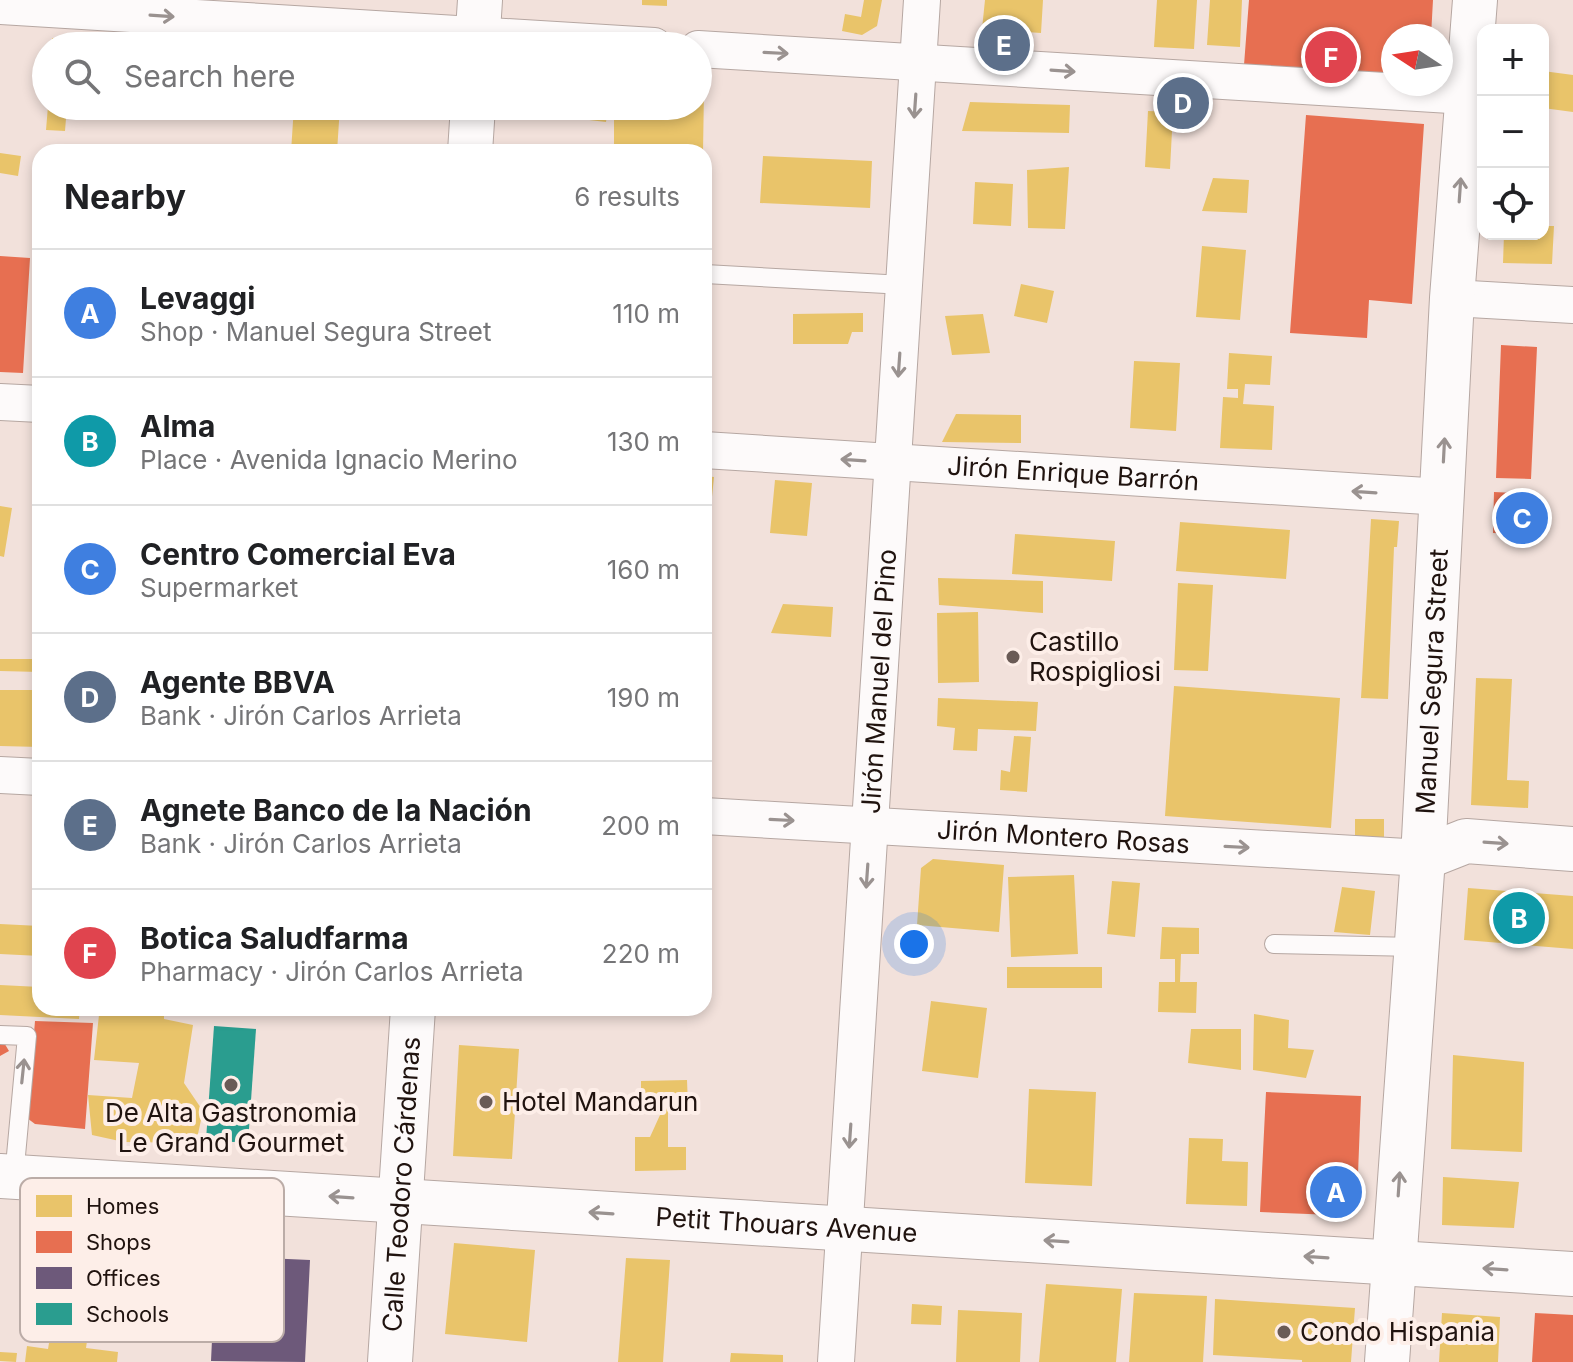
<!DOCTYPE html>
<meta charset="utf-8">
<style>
body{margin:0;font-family:Inter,sans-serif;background:#f2f2f2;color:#202124}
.controls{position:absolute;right:24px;top:24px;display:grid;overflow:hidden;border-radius:16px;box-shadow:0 4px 12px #0003}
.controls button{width:72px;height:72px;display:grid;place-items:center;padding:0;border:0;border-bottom:2px solid #e0e0e0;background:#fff;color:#202124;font:40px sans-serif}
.compass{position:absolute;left:1381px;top:24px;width:72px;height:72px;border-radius:50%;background:#fff;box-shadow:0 4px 12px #0003;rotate:282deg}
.you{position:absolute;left:914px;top:944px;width:28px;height:28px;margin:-20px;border:6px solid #fff;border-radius:50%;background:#1a73e8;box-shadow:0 0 0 12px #1a73e833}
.badge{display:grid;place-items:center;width:52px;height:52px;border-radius:50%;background:#6a5b56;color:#fff;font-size:26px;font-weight:700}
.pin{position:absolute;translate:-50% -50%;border:4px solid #fff;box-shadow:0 2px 8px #0006}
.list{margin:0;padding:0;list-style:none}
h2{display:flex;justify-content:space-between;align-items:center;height:104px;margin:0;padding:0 32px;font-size:34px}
h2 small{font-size:26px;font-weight:400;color:#757577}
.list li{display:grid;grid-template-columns:52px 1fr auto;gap:24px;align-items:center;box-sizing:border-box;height:128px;padding:0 32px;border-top:2px solid #e0e0e0}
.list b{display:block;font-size:30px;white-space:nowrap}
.list p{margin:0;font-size:26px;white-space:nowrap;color:#757577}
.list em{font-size:26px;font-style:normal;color:#757577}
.icon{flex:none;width:44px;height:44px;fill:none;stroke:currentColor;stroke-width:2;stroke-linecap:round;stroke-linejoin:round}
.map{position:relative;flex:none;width:1573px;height:1362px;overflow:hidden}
.search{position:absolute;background:#fff;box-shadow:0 4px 12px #0003;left:32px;top:32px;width:680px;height:88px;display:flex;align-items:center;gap:20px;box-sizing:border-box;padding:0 28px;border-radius:44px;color:#757577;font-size:30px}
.panel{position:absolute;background:#fff;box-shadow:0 4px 12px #0003;left:32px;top:144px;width:680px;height:872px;border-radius:24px}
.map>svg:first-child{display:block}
</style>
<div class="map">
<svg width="1573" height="1362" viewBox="0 0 1573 1362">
<rect width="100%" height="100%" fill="#f2e1db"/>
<path fill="#e9c46a" d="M642,0H667V6L642,5Z
M864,0H882L877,26L862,35L842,31L845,14L861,17Z
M985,0H1043L1041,33L982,29Z
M1157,0H1197L1194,49L1154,47Z
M1210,0H1242L1240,47L1207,45Z
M52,38L71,40V46H52Z
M1543,71L1573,75V112L1543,108Z
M698,91H704L703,152H614V106H698Z
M970,102L1070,105L1069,133L962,131Z
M48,106H67L65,131L46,130Z
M294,106H340L337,152H291Z
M523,106H608L606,122L522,112Z
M1148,111L1173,112L1170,169L1145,167Z
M0,153L21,156L18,176L0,173Z
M763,156L872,161L870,208L760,203Z
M1069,167L1065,229L1028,228L1027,170Z
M1213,178L1249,180L1247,213L1202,211Z
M975,182L1013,184L1011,226L973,224Z
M1543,226H1554L1552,264L1503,263L1504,234H1543Z
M1202,246L1246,250L1240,320L1196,317Z
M1021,284L1054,291L1047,323L1014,316Z
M863,313V332H852L848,344H793V314Z
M983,314L990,353L952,355L945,316Z
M1229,353L1272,356L1270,385L1245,384L1243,404L1274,406L1272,450L1220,448L1223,397L1238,398V389H1227Z
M1134,361L1180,363L1176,431L1130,428Z
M956,414L1021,415V443L942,442Z
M704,476L714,477L706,557H704Z
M775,480L812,483L807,536L770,533Z
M0,506L12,508L4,557L0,556Z
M1371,519L1399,521L1397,547H1394L1388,699L1361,698Z
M1180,522L1290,530L1286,579L1176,571Z
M1015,534L1115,541L1112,581L1012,574Z
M938,578L1043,581V613L939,605Z
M1178,583L1213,585L1208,671L1174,670Z
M783,604L833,607L831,637L771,633Z
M978,612L979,682L938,683L937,613Z
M0,659H40V672L0,671Z
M1476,678L1512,679L1507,780L1529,781L1528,808L1471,805Z
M1174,686L1340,698L1331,828L1165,816Z
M0,690H40V747L0,746Z
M938,698L1038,702L1036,731L978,729L977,751L953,750L955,728L937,726Z
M1014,736L1031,737L1027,792L1000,790L1001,770L1010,772Z
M1355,819H1384V845H1355Z
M704,852H709L707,939H704Z
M933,859L1004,865L999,932L917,925L921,868Z
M1074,875L1078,954L1011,957L1008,877Z
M1112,881L1140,883L1135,937L1107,934Z
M1342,887L1375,891L1370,935L1334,932Z
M1468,888L1573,896V949L1464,940Z
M0,924L40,926V956L0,954Z
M1162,927L1199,928V954H1181L1180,982H1197L1196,1013L1158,1012L1159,982H1175V959H1160Z
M1007,967H1102V988H1007Z
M0,985L40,987V1008H80L79,1019L0,1015Z
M931,1001L987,1008L978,1078L922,1071Z
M136,1008H164V1019L193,1025L184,1083L203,1111L196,1143L124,1142L92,1135L88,1095L132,1098L139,1063L94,1060L99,1015L135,1016Z
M1254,1014L1289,1020L1288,1048L1314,1050L1306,1078L1253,1070Z
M1191,1029H1241V1070L1188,1063Z
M459,1045L519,1049L512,1159L453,1156Z
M1453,1055L1524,1062L1522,1152L1451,1149Z
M687,1080L688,1106H668V1147H686V1170L635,1171V1137H650L660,1115L641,1111V1081Z
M1029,1089L1096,1092L1092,1186L1025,1183Z
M1189,1138L1223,1139L1222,1161L1248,1162L1247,1206L1186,1204Z
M1443,1177L1519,1182L1514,1228L1442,1225Z
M71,1241L119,1246L113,1310L90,1320L86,1348L118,1352L117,1362H25L27,1346L48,1349L49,1343L26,1341L32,1287L54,1289L56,1269L68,1270Z
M454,1243L535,1250L527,1342L445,1334Z
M626,1258L670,1260L663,1362H618Z
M1046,1284L1122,1289L1116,1362H1039Z
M1134,1293L1207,1296L1203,1362H1129Z
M1215,1299L1355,1308L1351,1362H1302V1360L1213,1355Z
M912,1304L942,1306L941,1325L911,1324Z
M958,1310L1022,1313L1020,1362H956Z
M1442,1313L1500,1317L1498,1362H1439Z
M0,1352L17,1353L16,1362L0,1361Z
M731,1353L783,1355V1362H730Z"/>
<path fill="#e76f51" d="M1249,0H1433L1431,36H1393V74L1244,65Z
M1306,115L1424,124L1412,304L1369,300L1367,338L1290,333Z
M0,256L30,258L23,373L0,372Z
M1501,345L1537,347L1531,479L1496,478Z
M1494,492L1539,494L1537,535L1493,533Z
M35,1021L93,1023L85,1129L35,1124L27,1118Z
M0,1036L9,1051L0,1056Z
M1266,1092L1361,1096L1357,1200L1334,1215L1260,1212Z
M1535,1313L1573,1315V1362H1532Z"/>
<path fill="#6d597a" d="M217,1234L265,1236V1258L310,1260L305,1362L211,1361Z"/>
<path fill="#2a9d8f" d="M214,1026L256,1029L248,1143L206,1140Z"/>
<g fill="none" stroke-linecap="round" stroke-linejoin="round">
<g stroke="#b6a7a2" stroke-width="20">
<path id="service" d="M705,274L904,285
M1274,944L1416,947
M0,1035L27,1036L14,1177"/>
</g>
<g stroke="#b6a7a2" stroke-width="38">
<g id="minor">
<path d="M0,6L654,46"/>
<path d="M698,49L1467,96"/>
<path d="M1452,298L1573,305"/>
<path d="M0,402L40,404"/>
<path id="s1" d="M704,450L1442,497"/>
<path d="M0,775L40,777"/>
<path id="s2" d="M704,816L1423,858"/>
<path id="s3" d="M836,1362L922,0"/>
</g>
</g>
<g stroke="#b6a7a2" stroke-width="46">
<g id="tertiary">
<path d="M477,46L480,0"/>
<path d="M470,152L473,106"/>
<path d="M1423,858L1466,841L1573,849"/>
<path id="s4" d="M390,1362L413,1008"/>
<path id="s5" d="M1387,1362L1423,858L1452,298L1475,0"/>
</g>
</g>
<g stroke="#b6a7a2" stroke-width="46">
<g id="secondary">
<path id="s6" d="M0,1176L1573,1274"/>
</g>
</g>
<use href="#service" stroke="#fdfafa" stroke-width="18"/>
<use href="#minor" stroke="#fdfafa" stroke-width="36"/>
<use href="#tertiary" stroke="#fdfafa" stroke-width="44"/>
<use href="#secondary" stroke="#fdfafa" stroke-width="44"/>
</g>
<defs><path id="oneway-shaft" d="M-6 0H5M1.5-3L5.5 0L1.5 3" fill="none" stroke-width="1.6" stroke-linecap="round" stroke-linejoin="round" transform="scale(2)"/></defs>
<g stroke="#9a9290">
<use href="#oneway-shaft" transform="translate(162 16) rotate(4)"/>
<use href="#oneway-shaft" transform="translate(776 53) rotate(3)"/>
<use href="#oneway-shaft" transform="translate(1063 71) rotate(4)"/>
<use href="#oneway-shaft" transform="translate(915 106) rotate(94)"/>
<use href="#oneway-shaft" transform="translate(1460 190) rotate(-86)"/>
<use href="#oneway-shaft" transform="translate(899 365) rotate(94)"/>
<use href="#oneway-shaft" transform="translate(1444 450) rotate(-87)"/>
<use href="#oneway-shaft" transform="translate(853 460) rotate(-176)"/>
<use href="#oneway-shaft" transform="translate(1364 492) rotate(-176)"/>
<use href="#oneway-shaft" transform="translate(782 820) rotate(3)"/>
<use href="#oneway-shaft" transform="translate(1496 843) rotate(4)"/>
<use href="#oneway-shaft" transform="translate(1237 847) rotate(3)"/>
<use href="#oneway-shaft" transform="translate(867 876) rotate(94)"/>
<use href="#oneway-shaft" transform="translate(23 1071) rotate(-84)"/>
<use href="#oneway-shaft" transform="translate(850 1136) rotate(94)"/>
<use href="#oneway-shaft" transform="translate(1399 1184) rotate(-86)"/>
<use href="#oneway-shaft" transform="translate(341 1197) rotate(-176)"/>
<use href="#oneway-shaft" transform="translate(601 1213) rotate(-176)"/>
<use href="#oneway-shaft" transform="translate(1056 1241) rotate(-176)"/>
<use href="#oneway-shaft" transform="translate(1316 1257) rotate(-176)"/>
<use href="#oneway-shaft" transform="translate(1495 1269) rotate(-176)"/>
</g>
<g fill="#6a5b56" stroke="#fdeee8" stroke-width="3">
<circle cx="1013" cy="657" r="8"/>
<circle cx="231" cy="1085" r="8"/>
<circle cx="486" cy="1102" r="8"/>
<circle cx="1284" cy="1332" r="8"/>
</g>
<g text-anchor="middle" stroke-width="8" stroke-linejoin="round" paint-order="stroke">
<g font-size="26" fill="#20130f" stroke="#fdeee8">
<text dy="9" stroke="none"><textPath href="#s1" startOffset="370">Jirón Enrique Barrón</textPath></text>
<text dy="9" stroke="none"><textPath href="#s3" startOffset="682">Jirón Manuel del Pino</textPath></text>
<text dy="9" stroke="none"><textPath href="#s5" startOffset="682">Manuel Segura Street</textPath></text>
<text dy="9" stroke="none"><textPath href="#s2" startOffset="360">Jirón Montero Rosas</textPath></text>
<text dy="9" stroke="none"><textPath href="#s4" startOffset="178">Calle Teodoro Cárdenas</textPath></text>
<text dy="9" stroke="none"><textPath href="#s6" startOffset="788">Petit Thouars Avenue</textPath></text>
</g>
<g font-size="26" fill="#20130f" stroke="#fdeee8" text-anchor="start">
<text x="1029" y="651">Castillo<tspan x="1029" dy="30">Rospigliosi</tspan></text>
<text x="502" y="1111">Hotel Mandarun</text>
<text x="231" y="1122" text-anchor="middle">De Alta Gastronomia<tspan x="231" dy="30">Le Grand Gourmet</tspan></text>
<text x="1300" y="1341">Condo Hispania</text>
</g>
</g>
<rect x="20" y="1178" width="264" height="164" rx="12" fill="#fdeee8" stroke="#bbaca7" stroke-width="2"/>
<rect x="36" y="1195" width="36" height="22" fill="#e9c46a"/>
<rect x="36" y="1231" width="36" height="22" fill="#e76f51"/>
<rect x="36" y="1267" width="36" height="22" fill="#6d597a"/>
<rect x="36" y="1303" width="36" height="22" fill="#2a9d8f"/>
<g font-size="22" fill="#20130f">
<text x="86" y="1214">Homes</text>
<text x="86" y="1250">Shops</text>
<text x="86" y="1286">Offices</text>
<text x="86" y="1322">Schools</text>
</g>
</svg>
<div class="controls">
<button>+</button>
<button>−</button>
<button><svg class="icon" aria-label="locate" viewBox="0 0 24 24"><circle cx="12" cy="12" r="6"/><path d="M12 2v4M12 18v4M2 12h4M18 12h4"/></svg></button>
</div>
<svg class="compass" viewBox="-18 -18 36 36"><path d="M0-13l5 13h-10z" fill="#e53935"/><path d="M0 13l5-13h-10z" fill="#757577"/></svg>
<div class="you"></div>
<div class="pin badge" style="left:1336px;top:1192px;background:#3f7fe0">A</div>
<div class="pin badge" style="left:1519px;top:918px;background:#0f9aa8">B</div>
<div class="pin badge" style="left:1522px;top:518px;background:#3f7fe0">C</div>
<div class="pin badge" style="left:1183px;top:103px;background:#5c6f8a">D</div>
<div class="pin badge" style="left:1004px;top:45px;background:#5c6f8a">E</div>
<div class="pin badge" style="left:1331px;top:57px;background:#e0444e">F</div>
<div class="search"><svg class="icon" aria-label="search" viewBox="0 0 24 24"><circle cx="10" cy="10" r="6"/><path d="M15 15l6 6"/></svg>Search here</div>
<section class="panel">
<h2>Nearby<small>6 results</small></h2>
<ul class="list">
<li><span class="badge" style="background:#3f7fe0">A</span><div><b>Levaggi</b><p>Shop · Manuel Segura Street</p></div><em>110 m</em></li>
<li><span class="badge" style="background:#0f9aa8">B</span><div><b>Alma</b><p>Place · Avenida Ignacio Merino</p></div><em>130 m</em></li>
<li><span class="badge" style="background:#3f7fe0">C</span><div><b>Centro Comercial Eva</b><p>Supermarket</p></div><em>160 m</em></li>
<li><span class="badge" style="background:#5c6f8a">D</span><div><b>Agente BBVA</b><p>Bank · Jirón Carlos Arrieta</p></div><em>190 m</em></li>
<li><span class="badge" style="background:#5c6f8a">E</span><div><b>Agnete Banco de la Nación</b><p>Bank · Jirón Carlos Arrieta</p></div><em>200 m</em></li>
<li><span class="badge" style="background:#e0444e">F</span><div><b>Botica Saludfarma</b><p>Pharmacy · Jirón Carlos Arrieta</p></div><em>220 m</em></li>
</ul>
</section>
</div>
